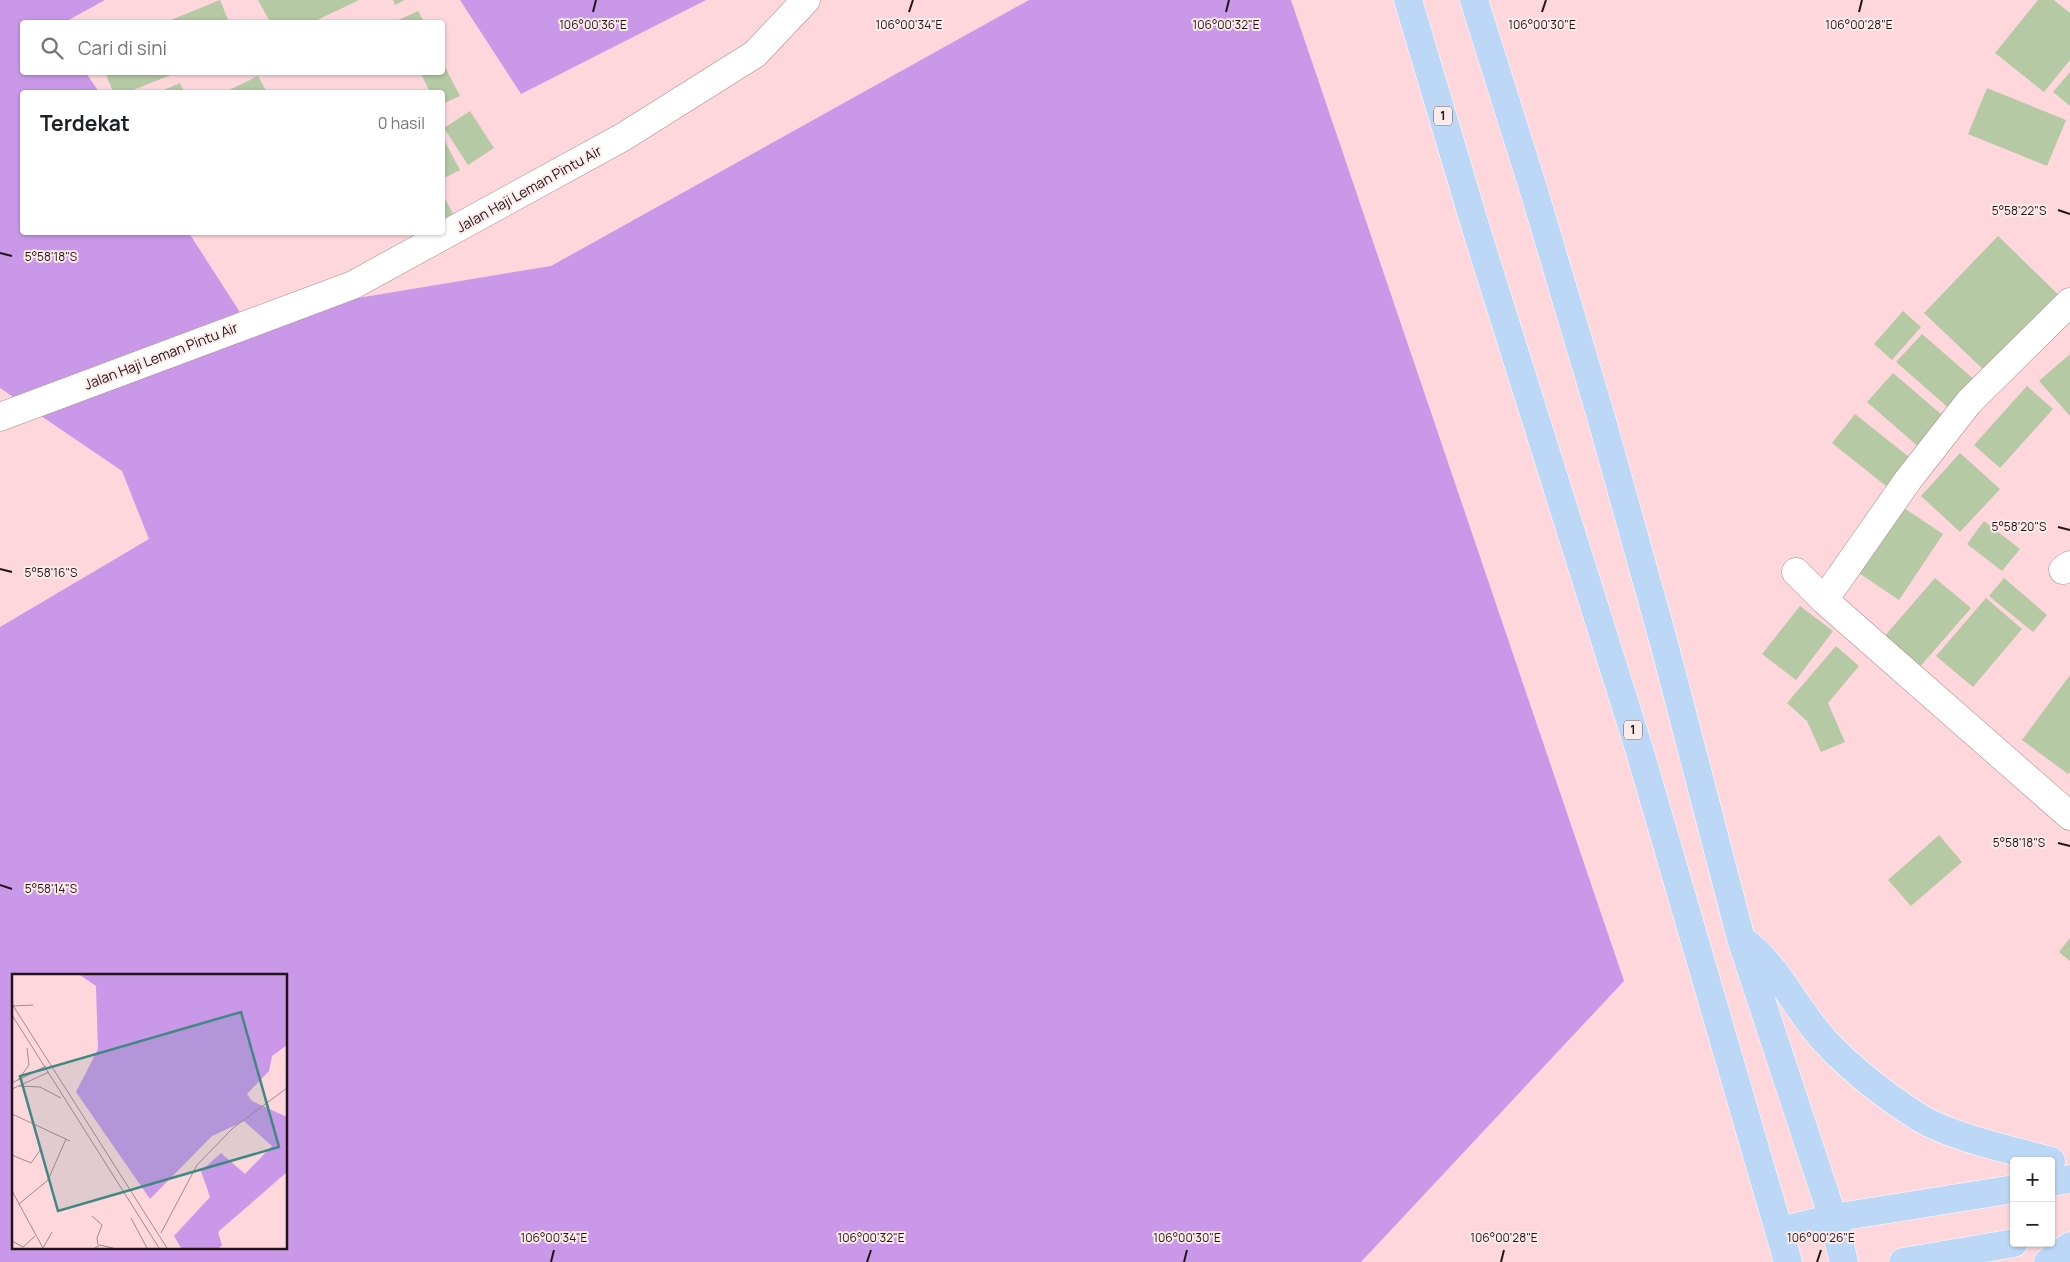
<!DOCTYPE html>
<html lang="id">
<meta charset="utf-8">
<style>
body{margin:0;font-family:Manrope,sans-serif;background:#f2f2f2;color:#202124}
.controls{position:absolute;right:15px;bottom:15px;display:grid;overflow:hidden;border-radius:5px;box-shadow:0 1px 4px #0004}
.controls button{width:45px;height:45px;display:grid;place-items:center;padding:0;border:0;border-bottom:1px solid #e0e0e0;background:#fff;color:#202124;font:25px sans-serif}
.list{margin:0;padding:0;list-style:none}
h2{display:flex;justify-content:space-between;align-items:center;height:65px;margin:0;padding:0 20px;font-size:21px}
h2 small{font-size:16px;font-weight:400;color:#757577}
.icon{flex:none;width:28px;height:28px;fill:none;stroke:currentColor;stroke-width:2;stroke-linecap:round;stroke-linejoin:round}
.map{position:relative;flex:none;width:2070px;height:1262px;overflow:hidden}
.search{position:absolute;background:#fff;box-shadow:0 1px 4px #0004;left:20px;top:20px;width:425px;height:55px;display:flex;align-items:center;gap:12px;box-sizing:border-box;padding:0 18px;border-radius:5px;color:#757577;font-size:19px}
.panel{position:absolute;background:#fff;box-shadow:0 1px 4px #0004;left:20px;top:90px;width:425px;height:145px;border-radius:5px}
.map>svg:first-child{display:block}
</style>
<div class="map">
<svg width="2070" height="1262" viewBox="0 0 2070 1262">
<rect width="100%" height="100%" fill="#fdd7db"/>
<path fill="#c998e8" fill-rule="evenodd" d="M0,0H105L65,22H22V72L86,73L99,92H22V232L189,233L243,317L551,266L1029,0H1291L1624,981L1361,1262H0V627L149,539L122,471L0,388ZM14,976H286V1248H14Z
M460,0H706L521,94Z"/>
<path fill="#b5c9a5" d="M220,0L229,22H166Z
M258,0H359L313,22H270Z
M393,0H405L395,5Z
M2038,0H2054L2070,13V60L2044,92L1995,53Z
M418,11L424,22H394Z
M442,61L460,96L442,104V92H430L420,72H442Z
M105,72H176V73L128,92H113Z
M2070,72V106L2053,92Z
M258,76L267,92H225Z
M180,83L184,92H159Z
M1987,88L2066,120L2047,166L1968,134Z
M470,111L494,148L468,165L444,128Z
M442,136L460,170L442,179Z
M442,194L454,215L442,221Z
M1998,236L2064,300L1990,376L1924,313Z
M1903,311L1921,327L1892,360L1874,344Z
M1922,334L1976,381L1950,409L1896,362Z
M2070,354V416L2039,381Z
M1893,373L1948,420L1921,449L1867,402Z
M2027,386L2053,409L2000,468L1974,445Z
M1855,414L1914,461L1891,490L1832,443Z
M1960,453L2000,489L1960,532L1921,496Z
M1901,506L1943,534L1899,600L1856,571Z
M1984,521L2020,549L2002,571L1967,544Z
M1935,578L1971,608L1918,669L1883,638Z
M2004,578L2047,615L2033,632L1989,596Z
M1986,598L2022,629L1973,687L1936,656Z
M1800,606L1833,631L1796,680L1762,654Z
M1836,646L1859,666L1828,703L1845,742L1821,752L1807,721L1787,703Z
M2070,675V772L2068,774L2022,740Z
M1939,835L1962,862L1911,906L1888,880Z
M2070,938V961L2059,952Z"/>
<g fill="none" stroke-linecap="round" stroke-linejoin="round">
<g stroke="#b3888c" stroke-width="29">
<path id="minor" d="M0,417L353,285L623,137L755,54L806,0
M2063,570L2070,565
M1796,572L1824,600L2070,816
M1824,600L1908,480L1969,402L2070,302"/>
</g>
<g stroke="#fff" stroke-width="29">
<path id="highway" d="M1408,0L1477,232L1640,752L1788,1262
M1474,0L1534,191L1601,417L1665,647L1741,939L1833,1218L1844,1262
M1746,943C1779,968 1797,1011 1825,1041C1852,1070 1887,1097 1920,1118C1954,1138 2012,1150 2051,1161
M2051,1182L2070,1179
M1780,1231L1833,1218L2014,1189
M1903,1262L2014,1243
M2048,1262L2070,1246"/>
</g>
<use href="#minor" stroke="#fff" stroke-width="28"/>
<use href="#highway" stroke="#bdd8f7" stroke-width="28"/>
</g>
<path fill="none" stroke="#241416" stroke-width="2" d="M593,12L596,0M909,12L913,0M1226,12L1229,0M1542,12L1546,0M1859,12L1862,0M2058,210L2070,214M0,253L12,256M2058,527L2070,530M0,569L12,572M2058,843L2070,846M0,885L12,889M551,1262L554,1250M867,1262L871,1250M1184,1262L1187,1250M1501,1262L1504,1250M1817,1262L1821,1250"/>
<g text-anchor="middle" stroke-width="4" stroke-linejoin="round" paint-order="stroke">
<g fill="#fdeaeb" stroke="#655456" stroke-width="1">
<rect x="1434" y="106.5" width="18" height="19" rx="4"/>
<rect x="1624" y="720.5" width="18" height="19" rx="4"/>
</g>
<g font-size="12" font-weight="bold" fill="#241416">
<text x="1443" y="120">1</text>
<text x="1633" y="734">1</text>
</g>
<g font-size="14" fill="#241416" stroke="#fdeaeb">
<text transform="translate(529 189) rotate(-29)" y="5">Jalan Haji Leman Pintu Air</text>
<text transform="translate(161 356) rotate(-21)" y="5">Jalan Haji Leman Pintu Air</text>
</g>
</g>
<g transform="translate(12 974)">
<rect width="275" height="275" fill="#fdd7db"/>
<path d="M68,1H275V71L260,82L257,97L235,120L240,127L275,143V198L206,258L210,271L207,274H169L162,262L198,223L189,197L209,179L233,200L260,172L232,147L200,162L138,225L64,118L86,75L84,12Z" fill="#c998e8"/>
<path fill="none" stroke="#a6898c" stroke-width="1" d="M0,30L155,274M1,32L21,31M0,41L147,274M6,106L17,91L15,74M0,109L34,92M7,112L28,113L49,124M0,115L37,98M0,140L58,167M0,181L19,189L29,175M0,217L31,274M7,230L36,206L54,165M80,242L90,251L85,264L86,271M119,244L135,274M149,259L185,191L221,154L275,114M0,267L11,273L23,262M31,274L40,258M83,274L88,271L101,274"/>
<path fill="#418885" fill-opacity="0.15" stroke="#418885" stroke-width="2.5" d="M229,38L267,173L46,237L8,102Z"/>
<rect width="275" height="275" fill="none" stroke="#241416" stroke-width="2.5"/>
</g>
<g font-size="12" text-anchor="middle" fill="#241416" stroke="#fdeaeb" stroke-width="4" stroke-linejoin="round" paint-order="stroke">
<text x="593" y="29">106°00'36"E</text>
<text x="909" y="29">106°00'34"E</text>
<text x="1226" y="29">106°00'32"E</text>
<text x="1542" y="29">106°00'30"E</text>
<text x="1859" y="29">106°00'28"E</text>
<text x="2019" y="215">5°58'22"S</text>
<text x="51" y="261">5°58'18"S</text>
<text x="2019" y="531">5°58'20"S</text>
<text x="51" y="577">5°58'16"S</text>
<text x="2019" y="847">5°58'18"S</text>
<text x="51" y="893">5°58'14"S</text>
<text x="554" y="1242">106°00'34"E</text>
<text x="871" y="1242">106°00'32"E</text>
<text x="1187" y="1242">106°00'30"E</text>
<text x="1504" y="1242">106°00'28"E</text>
<text x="1821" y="1242">106°00'26"E</text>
</g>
</svg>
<div class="controls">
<button>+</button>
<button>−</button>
</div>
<div class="search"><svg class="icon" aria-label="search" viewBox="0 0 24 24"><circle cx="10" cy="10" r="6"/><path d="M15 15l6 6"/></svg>Cari di sini</div>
<section class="panel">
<h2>Terdekat<small>0 hasil</small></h2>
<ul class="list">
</ul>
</section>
</div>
